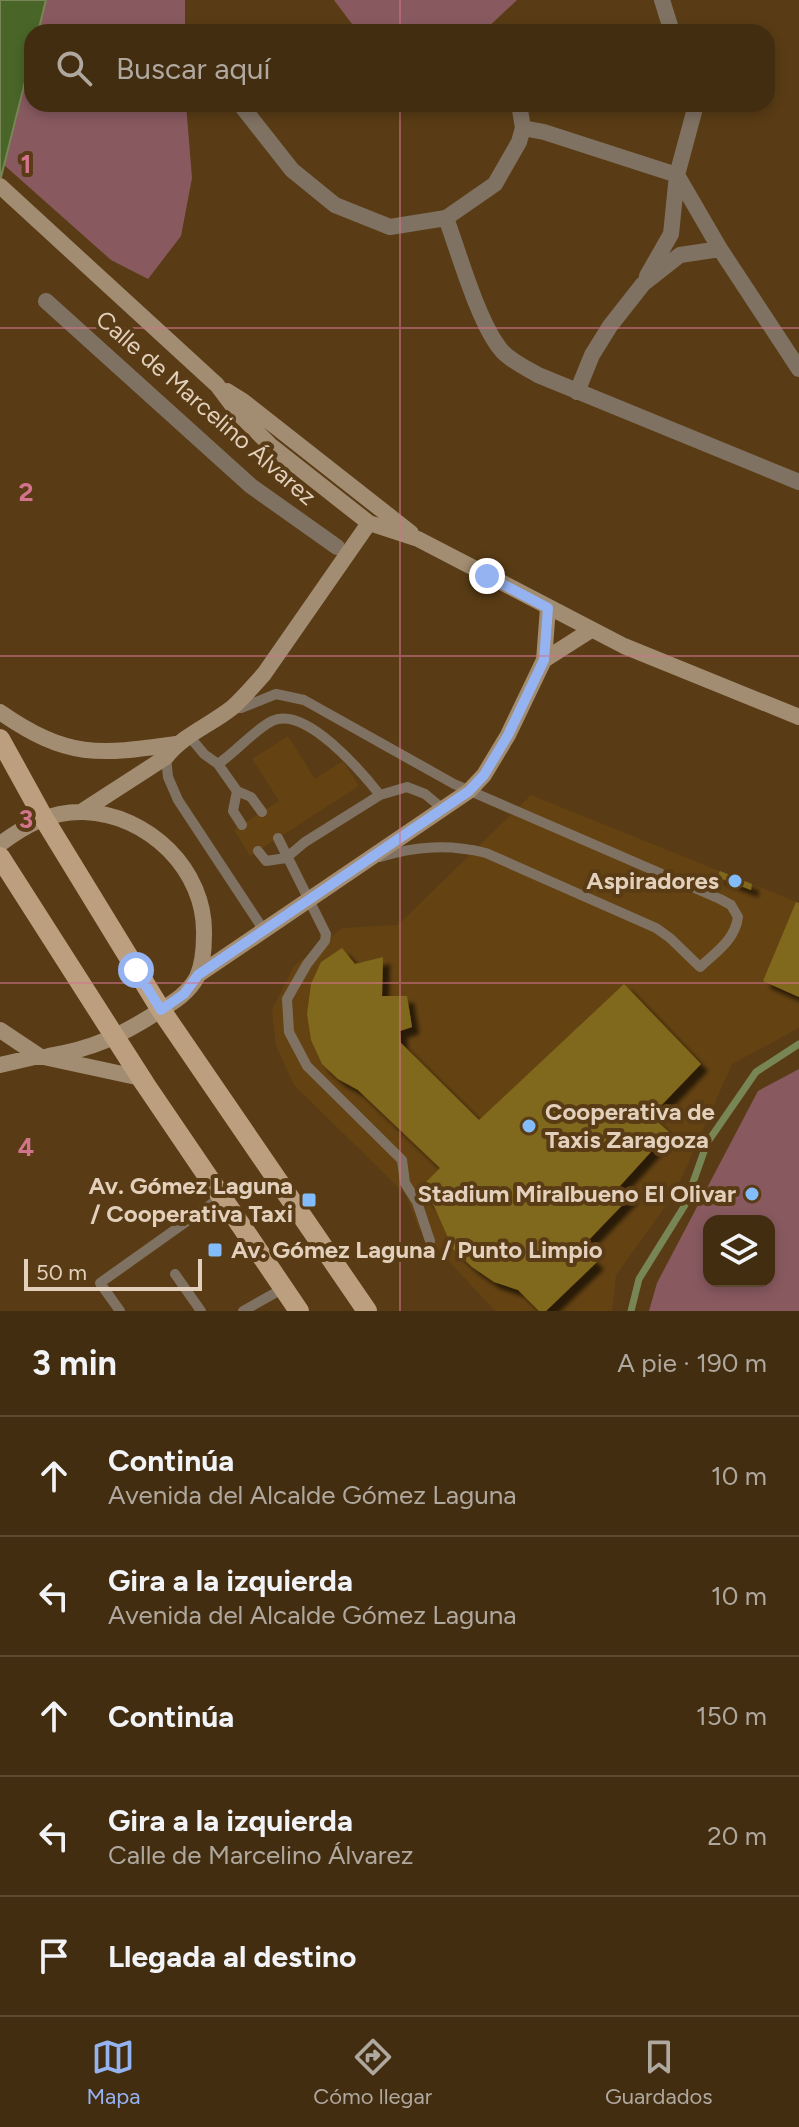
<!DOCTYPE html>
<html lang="es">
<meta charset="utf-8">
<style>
body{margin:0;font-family:Figtree,sans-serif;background:#4d391e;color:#f1f3f6}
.controls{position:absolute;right:24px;bottom:24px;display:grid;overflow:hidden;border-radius:16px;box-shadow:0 4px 12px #0003}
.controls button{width:72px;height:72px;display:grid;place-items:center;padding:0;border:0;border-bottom:2px solid #5b4930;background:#432d10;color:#f1f3f6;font:40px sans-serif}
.scale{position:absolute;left:24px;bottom:20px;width:178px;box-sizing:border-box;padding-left:8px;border:4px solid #e2d0bc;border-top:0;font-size:22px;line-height:28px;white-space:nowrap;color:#e2d0bc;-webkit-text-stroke:6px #593c15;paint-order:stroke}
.stop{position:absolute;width:24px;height:24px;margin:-18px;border:6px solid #95b2f1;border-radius:50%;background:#fff}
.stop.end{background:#95b2f1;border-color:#fff;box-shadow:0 2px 8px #0008}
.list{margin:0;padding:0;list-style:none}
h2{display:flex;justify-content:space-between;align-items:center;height:104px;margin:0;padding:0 32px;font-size:34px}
h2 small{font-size:26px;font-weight:400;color:#afa89f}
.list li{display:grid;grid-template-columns:52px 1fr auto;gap:24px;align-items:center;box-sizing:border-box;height:120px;padding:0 32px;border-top:2px solid #5b4930}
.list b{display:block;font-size:30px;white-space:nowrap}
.list p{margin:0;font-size:26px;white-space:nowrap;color:#afa89f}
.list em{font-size:26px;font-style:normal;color:#afa89f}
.icon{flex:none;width:44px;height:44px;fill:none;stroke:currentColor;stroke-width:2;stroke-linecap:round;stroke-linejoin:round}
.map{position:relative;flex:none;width:799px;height:1311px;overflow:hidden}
.search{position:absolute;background:#432d10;box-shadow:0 4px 12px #0003;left:24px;right:24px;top:24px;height:88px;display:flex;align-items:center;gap:20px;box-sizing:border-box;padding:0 28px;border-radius:24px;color:#afa89f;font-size:30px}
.sheet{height:704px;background:#432d10}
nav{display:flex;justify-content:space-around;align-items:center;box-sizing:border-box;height:112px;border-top:2px solid #5b4930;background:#432d10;font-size:22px;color:#afa89f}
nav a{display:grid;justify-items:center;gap:4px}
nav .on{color:#95b2f1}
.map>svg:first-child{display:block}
</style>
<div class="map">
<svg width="799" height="1311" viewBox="0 0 799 1311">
<defs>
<filter id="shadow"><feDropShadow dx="7" dy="7" stdDeviation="2" flood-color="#0009"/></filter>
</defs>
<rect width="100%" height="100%" fill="#593c15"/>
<path fill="#644212" d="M288,736L315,779L343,761L359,786L250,856L234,830L279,801L252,759Z
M531,795L799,903V1028L732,1064L675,1193L616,1275L612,1311H495L419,1229L406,1195L294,1085L276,1046L272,1010L294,966L342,928L398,925Z"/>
<path fill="#885a60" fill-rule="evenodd" d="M46,0H185V32H38Z
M334,0H517L483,32H358Z
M32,54V104H186L192,178L181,236L148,279L111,260L3,164Z
M799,1069V1311H649L657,1283L758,1091ZM769,1221V1281H709V1221Z"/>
<path fill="#496628" stroke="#778654" stroke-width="2" d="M0,0H46L38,32H32V54L0,181Z"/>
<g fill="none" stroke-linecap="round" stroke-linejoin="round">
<path stroke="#778654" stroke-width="7" d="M631,1311L639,1279L685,1205L707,1143L756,1072L799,1044"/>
</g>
<path fill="#80681c" filter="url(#shadow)" d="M720,871L752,884L751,890L717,877Z
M796,902L799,903V997L763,981Z
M342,948L355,964L383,957L382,996H407L412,1027L400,1031L401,1043L479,1120L624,984L701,1064L651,1116L669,1132L619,1187L632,1195L581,1248L597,1262L546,1311H539L518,1290L494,1282L472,1267L453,1249L434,1206L419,1189L440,1168L358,1090L338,1079L322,1064L311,1040L307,1014L311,984L321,962Z"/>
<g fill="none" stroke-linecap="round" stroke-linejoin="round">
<path stroke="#807262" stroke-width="10" d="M234,708H241L276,694L304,700L454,784L720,899L731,905L738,917C735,940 716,952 700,967L670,938L656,928L486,853C449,844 416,846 380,857
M189,736L204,754L218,764L237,791L251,797L262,812
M166,757L168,777L178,800L263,929
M218,764C236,752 254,730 272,721C305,705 361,771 380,795
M237,791L233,811L242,825
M278,838L326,934L325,941L307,964L287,999L289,1032L307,1066L402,1160L405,1183L417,1202L430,1241
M258,851L266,861L286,858L305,842L380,795L407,787L425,794L443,809
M175,1274L201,1311
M120,1311L100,1283L221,1197
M243,1311L284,1288"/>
<path stroke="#807262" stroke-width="16" d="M662,0L672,32
M240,104L292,170L335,205L390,227L446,218L495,184L519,142L523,128L519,104
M523,128L544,132L677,175L720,249L799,369
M446,218C459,253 479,325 502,351C511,361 526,368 538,375L799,482
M647,276L671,234L677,175L694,112L692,104
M46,301L251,486L337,547
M577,392L592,355L610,326L643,284L680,255L720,249"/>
<path stroke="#a28c72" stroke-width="16" d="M0,186L217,385L238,413L270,445L369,523L418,539L624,646L799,717
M227,391L243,401L411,533
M544,660L591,630
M0,712C68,759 98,755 176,744
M81,812L166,757C184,734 211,725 233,707C244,697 254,685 264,674L369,523
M0,844C26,825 50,811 84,812C148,814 206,870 204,935C204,949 203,964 197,977C188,994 172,1003 156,1013C120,1036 92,1049 49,1056
M198,975L469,791L484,775L508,735L544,660L548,608
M0,1030L39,1056L141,1078
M0,1065L39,1056"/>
<path stroke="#bc9f7e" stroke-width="20" d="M0,739L43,817L161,1010L367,1311
M0,857L145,1084L299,1311"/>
</g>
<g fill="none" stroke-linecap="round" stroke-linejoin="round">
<path stroke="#95b2f1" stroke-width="10" d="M136,970L161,1010L184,994L198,975L469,791L484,775L508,735L544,660L548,608L487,576"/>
</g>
<path fill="none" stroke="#d2748c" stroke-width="2" stroke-opacity="0.55" d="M400,0V32M400,104V1311M0,328H799M0,656H799M0,983H799"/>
<g fill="#82bcfa" stroke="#593c15" stroke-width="3">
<circle cx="735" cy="881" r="8"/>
<circle cx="529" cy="1126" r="8"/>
<circle cx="752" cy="1194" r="8"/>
<rect x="301" y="1192" width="16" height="16" rx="4"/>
<rect x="207" y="1242" width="16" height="16" rx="4"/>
</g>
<g text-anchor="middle" stroke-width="8" stroke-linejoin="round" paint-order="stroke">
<g font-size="24" fill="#e2d0bc" stroke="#593c15">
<text transform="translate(206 408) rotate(41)" y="8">Calle de Marcelino Álvarez</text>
</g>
<g font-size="24" font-weight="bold" fill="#e2d0bc" stroke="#593c15" text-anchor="end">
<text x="719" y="889">Aspiradores</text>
<text x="545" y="1120" text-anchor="start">Cooperativa de<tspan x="545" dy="28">Taxis Zaragoza</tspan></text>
<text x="293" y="1194">Av. Gómez Laguna<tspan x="293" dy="28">/ Cooperativa Taxi</tspan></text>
<text x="736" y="1202">Stadium Miralbueno El Olivar</text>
<text x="231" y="1258" text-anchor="start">Av. Gómez Laguna / Punto Limpio</text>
</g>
</g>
<g font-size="26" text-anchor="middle" font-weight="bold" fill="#d2748c" stroke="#593c15" stroke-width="8" stroke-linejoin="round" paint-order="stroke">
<text x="26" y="173">1</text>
<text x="26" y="501">2</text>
<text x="26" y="828">3</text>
<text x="26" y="1156">4</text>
</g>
</svg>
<div class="controls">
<button><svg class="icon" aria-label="layers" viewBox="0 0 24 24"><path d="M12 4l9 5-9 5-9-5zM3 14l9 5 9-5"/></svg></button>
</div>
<div class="scale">50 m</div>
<div class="stop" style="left:136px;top:970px"></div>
<div class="stop end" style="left:487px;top:576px"></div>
<div class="search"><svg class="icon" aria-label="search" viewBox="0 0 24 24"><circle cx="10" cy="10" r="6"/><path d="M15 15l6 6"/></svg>Buscar aquí</div>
</div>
<section class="sheet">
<h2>3 min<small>A pie · 190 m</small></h2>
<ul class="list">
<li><svg class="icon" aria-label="ahead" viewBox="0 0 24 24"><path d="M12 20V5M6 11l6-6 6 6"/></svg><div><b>Continúa</b><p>Avenida del Alcalde Gómez Laguna</p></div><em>10 m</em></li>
<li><svg class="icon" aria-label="left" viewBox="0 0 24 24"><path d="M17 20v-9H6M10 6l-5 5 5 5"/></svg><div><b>Gira a la izquierda</b><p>Avenida del Alcalde Gómez Laguna</p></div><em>10 m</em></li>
<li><svg class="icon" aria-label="ahead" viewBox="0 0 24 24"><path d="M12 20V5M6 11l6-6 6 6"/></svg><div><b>Continúa</b></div><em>150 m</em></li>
<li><svg class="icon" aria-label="left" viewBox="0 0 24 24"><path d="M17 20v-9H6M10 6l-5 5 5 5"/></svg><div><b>Gira a la izquierda</b><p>Calle de Marcelino Álvarez</p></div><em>20 m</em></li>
<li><svg class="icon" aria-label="arrive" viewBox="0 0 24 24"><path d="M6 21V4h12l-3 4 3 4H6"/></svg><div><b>Llegada al destino</b></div></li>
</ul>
</section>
<nav>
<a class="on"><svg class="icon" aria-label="map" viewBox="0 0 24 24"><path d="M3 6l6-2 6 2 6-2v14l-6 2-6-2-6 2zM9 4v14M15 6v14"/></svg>Mapa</a>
<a><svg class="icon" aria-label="directions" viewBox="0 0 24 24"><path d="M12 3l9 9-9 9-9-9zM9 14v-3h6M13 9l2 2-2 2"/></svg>Cómo llegar</a>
<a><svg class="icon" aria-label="saved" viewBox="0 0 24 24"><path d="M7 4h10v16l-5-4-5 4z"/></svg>Guardados</a>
</nav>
